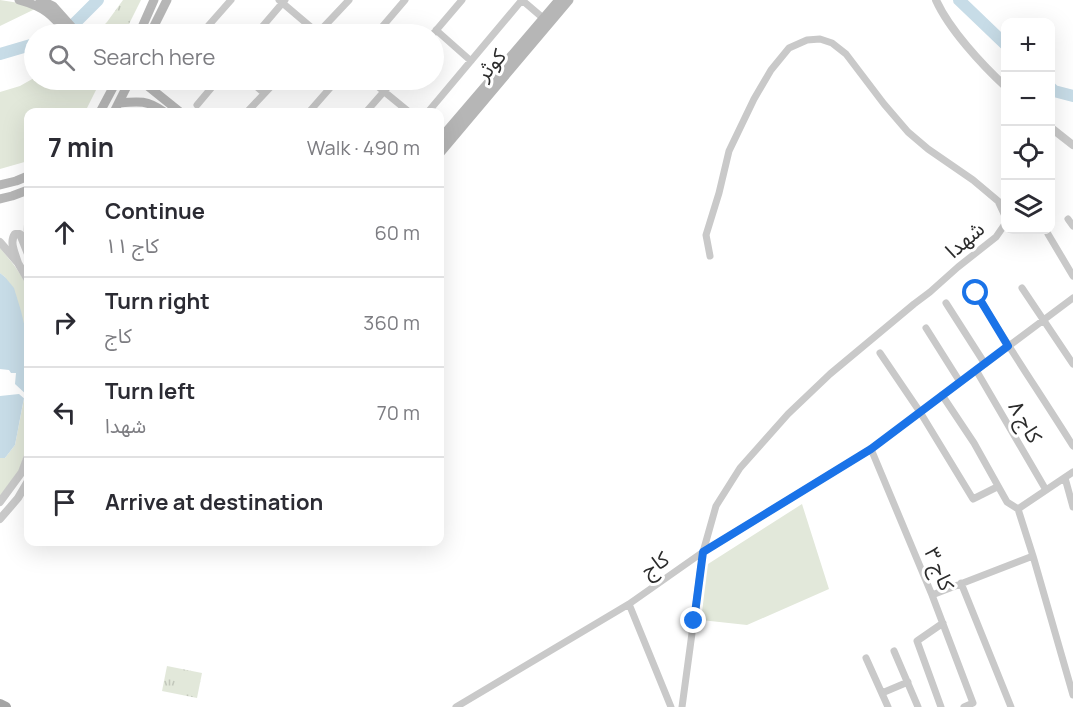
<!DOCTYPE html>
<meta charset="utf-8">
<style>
body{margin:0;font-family:Manrope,"Noto Sans Arabic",sans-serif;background:#f2f2f3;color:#2b2b33}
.controls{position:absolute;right:18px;top:18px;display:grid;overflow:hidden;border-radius:12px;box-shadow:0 6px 24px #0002}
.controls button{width:54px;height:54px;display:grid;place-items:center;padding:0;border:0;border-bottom:2px solid #e1e1e2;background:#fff;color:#2b2b33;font:30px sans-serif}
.stop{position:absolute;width:18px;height:18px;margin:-14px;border:4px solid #1a73e8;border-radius:50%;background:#fff}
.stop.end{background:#1a73e8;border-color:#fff;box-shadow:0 2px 6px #0008}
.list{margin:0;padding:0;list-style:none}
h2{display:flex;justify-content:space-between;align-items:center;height:78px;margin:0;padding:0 24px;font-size:26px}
h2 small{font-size:20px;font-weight:400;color:#7c7c81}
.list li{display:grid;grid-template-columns:39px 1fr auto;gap:18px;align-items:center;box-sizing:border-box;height:90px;padding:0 24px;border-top:2px solid #e1e1e2}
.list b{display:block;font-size:22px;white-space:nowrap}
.list p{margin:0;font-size:20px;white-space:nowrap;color:#7c7c81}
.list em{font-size:20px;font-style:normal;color:#7c7c81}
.icon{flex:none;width:33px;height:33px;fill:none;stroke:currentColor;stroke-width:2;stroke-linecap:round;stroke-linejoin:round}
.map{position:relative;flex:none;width:1073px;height:707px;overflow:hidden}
.search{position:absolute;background:#fff;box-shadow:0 6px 24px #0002;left:24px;top:24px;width:420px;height:66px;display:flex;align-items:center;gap:15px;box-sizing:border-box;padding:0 21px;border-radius:33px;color:#7c7c81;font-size:22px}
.panel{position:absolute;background:#fff;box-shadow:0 6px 24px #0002;left:24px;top:108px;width:420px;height:438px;border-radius:12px}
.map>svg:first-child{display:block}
</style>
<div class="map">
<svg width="1073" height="707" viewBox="0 0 1073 707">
<defs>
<pattern id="grass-tufts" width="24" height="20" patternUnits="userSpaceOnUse" patternTransform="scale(1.5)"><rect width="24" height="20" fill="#e2e8da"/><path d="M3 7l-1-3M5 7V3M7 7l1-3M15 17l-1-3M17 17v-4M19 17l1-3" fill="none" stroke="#c2c7bb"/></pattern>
</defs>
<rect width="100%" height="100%" fill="#fff"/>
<path fill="url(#grass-tufts)" d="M123,0H141L124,34H95L107,22Z
M167,666L202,673L197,698L162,691Z"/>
<path fill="#e2e8da" d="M0,0L19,3L35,9L0,26Z
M34,78V80H101L85,112H28V161L0,169V92L20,86Z
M0,248C11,261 22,274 28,289V377L26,332L5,277L0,273Z
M28,378V443L19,471L0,496V458H5L15,445Z
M802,504L829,589L747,625L701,620L708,564Z"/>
<path fill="#c7dce7" d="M0,273L5,277L14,288L21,311L26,332L28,377L15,445L5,458H0Z"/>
<path fill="#fff" d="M0,369L9,370L11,373H16L15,384L28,396L27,401L19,394L0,396Z"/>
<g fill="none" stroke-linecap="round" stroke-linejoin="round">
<path stroke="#c7dce7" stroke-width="12" d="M959,0L1006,45
M61,34L75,23L98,0
M0,54L34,44
M1050,87L1054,91L1073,96"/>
<path stroke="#c9c9c9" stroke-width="7" d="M279,0L319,34
M522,0L543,18
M436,30L471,61
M201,34L231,0
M256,34L285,0
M317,34L349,0
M376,34L405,0
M433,34L462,0
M249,80L264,93
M370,80L409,112
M197,105L218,80
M247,112L277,80
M309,112L337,80
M366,112L394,80
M428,112L522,0
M1068,219L1073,226
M1048,234L1073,276
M1022,288L1073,364
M976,293C1007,345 1041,395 1073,446
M946,303L985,364
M926,328L960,382
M880,353L920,412L973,499L997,487
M976,370L1046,490
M942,395L974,443L1007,502L1018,509L1073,472
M871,449L932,595L973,703L964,707
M1065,478L1073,507
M1018,509L1033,556L1073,695
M961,583L1011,707
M932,595L1033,556
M629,604L671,707
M894,651L918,707
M866,658L888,707
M882,693L908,682
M456,707L629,604L703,552L871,449L1073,298
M682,707L703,552L716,506L740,468L788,414L830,374L914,304L930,292L958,267L996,237L1005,224V216L998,201L973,180L928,149L908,132L884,104L846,54L832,43L820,39L807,40L789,48L771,70L754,99L729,151L719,193L706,235L710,256
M941,707L917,641L943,623"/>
<path stroke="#c9c9c9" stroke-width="8" d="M936,0C949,29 982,65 1006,87
M1050,127L1073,145
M0,242L18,263L28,280
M27,245L28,224
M18,263C15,253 9,242 15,234H20L28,254
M0,502L22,472L28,456
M0,519L18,498L28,481"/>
<path stroke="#b6b6b6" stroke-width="9" d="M19,0C45,7 52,15 68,34
M40,0L53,6L78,34
M139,34L154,0
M150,34L167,0
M143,80L144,83L180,112
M119,103C139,101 147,100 164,112
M100,112L117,80
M114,112L130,80
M440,139L559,0
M440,153L569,0
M0,185L16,181L28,176
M0,199L12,196L28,190"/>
<path stroke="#a4a4a4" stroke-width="10" d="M0,704L6,707"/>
</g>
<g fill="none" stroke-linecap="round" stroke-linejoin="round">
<path stroke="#1a73e8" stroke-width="8" d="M694,621L703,552L871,449L1008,346L976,293"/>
</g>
<g text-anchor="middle" stroke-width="6" stroke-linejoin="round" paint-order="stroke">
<g font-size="21" fill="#2c2c2c" stroke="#fff">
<text transform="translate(491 65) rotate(-50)" y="7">کوثر</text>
<text transform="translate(965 240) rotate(-41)" y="7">شهدا</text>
<text transform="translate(1025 422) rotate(60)" y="7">کاج ۸</text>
<text transform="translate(655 565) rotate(-35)" y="7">کاج</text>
<text transform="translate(939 569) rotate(67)" y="7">کاج ۳</text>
</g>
</g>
</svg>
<div class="controls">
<button>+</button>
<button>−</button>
<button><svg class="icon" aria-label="locate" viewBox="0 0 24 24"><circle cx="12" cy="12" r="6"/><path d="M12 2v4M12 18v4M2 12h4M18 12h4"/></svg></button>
<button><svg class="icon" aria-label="layers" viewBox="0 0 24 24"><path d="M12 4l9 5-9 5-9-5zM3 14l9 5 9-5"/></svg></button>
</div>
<div class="stop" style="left:976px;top:293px"></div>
<div class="stop end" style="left:694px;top:621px"></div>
<div class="search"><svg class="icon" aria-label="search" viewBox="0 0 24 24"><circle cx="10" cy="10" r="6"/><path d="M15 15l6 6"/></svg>Search here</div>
<section class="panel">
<h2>7 min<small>Walk · 490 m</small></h2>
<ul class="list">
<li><svg class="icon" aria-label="ahead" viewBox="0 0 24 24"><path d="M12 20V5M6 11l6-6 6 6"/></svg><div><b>Continue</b><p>کاج ۱۱</p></div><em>60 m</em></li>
<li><svg class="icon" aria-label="right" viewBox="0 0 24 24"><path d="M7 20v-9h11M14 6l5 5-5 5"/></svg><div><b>Turn right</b><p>کاج</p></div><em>360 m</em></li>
<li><svg class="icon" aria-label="left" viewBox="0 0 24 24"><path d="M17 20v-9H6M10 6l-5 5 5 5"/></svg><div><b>Turn left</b><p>شهدا</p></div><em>70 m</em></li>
<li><svg class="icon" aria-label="arrive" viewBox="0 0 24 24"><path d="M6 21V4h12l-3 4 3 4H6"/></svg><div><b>Arrive at destination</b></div></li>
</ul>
</section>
</div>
